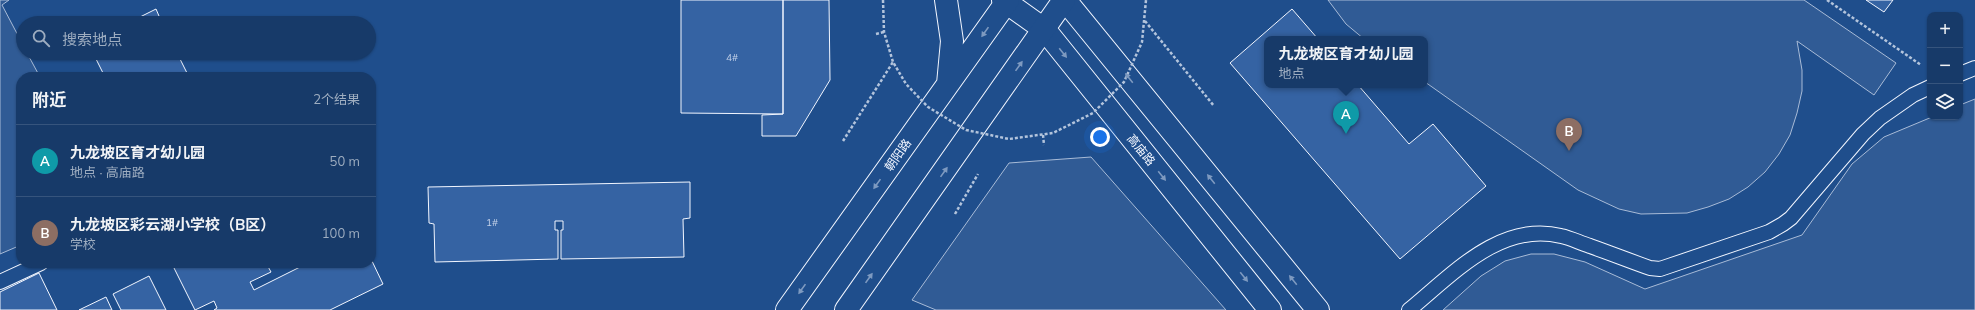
<!DOCTYPE html>
<html lang="zh">
<meta charset="utf-8">
<style>
body{margin:0;font-family:Mulish,"Noto Sans SC",sans-serif;background:#20416f;color:#f1f3f6}
.controls{position:absolute;right:12px;top:12px;display:grid;overflow:hidden;border-radius:8px;box-shadow:0 1px 3px #0004}
.controls button{width:36px;height:36px;display:grid;place-items:center;padding:0;border:0;border-bottom:1px solid #36547d;background:#173a69;color:#f1f3f6;font:20px sans-serif}
.you{position:absolute;left:1100px;top:137px;width:14px;height:14px;margin:-10px;border:3px solid #fff;border-radius:50%;background:#1a73e8;box-shadow:0 0 0 6px #1a73e833}
.badge{display:grid;place-items:center;width:26px;height:26px;border-radius:50%;background:#d6ab8b;color:#fff;font-size:13px;font-weight:700}
.pin{position:absolute;translate:-50% -33px;filter:drop-shadow(0 1px 2px #0008)}
.pin::after{content:'';position:absolute;top:21px;width:14px;height:12px;background:inherit;clip-path:polygon(0 0,100% 0,50% 100%)}
.popup{position:absolute;left:1264px;top:36px;width:164px;height:52px;box-sizing:border-box;display:grid;place-content:center;border-radius:8px;background:#173a69;filter:drop-shadow(0 1px 3px #0005);font-size:13px;white-space:nowrap;color:#9eadc0}
.popup b{font-size:15px;color:#f1f3f6}
.popup::after{content:'';position:absolute;left:50%;top:100%;margin-left:-8px;border:8px solid transparent;border-top-color:#173a69}
.list{margin:0;padding:0;list-style:none}
h2{display:flex;justify-content:space-between;align-items:center;height:52px;margin:0;padding:0 16px;font-size:17px}
h2 small{font-size:13px;font-weight:400;color:#9eadc0}
.list li{display:grid;grid-template-columns:26px 1fr auto;gap:12px;align-items:center;box-sizing:border-box;height:72px;padding:0 16px;border-top:1px solid #36547d}
.list b{display:block;font-size:15px;white-space:nowrap}
.list p{margin:0;font-size:13px;white-space:nowrap;color:#9eadc0}
.list em{font-size:13px;font-style:normal;color:#9eadc0}
.icon{flex:none;width:22px;height:22px;fill:none;stroke:currentColor;stroke-width:2;stroke-linecap:round;stroke-linejoin:round}
.map{position:relative;flex:none;width:1975px;height:310px;overflow:hidden}
.search{position:absolute;background:#173a69;box-shadow:0 1px 3px #0004;left:16px;top:16px;width:360px;height:44px;display:flex;align-items:center;gap:10px;box-sizing:border-box;padding:0 14px;border-radius:22px;color:#9eadc0;font-size:15px}
.panel{position:absolute;background:#173a69;box-shadow:0 1px 3px #0004;left:16px;top:72px;width:360px;height:196px;border-radius:16px}
.map>svg:first-child{display:block}
</style>
<div class="map">
<svg width="1975" height="310" viewBox="0 0 1975 310">
<rect width="100%" height="100%" fill="#1f4e8c"/>
<path fill="#305b95" stroke="#a8bbd7" d="M0,0H9L2,5L23,45V53H27L40,77H21V245L0,254Z
M1328,0H1804L1896,63L1874,95L1797,41L1802,70V91L1797,113L1790,135L1779,154L1765,172L1748,187L1729,199L1708,207L1687,213L1641,214L1619,209L1578,190L1425,82V39H1364L1346,24Z
M1975,99V310H1443L1481,276L1505,261L1531,254H1554L1585,262L1645,289L1802,235L1852,164L1884,137L1932,117H1960V105Z
M1091,157L1226,310H936L912,300L1009,163Z"/>
<path fill="#3563a3" stroke="#f2f6ff" d="M681,0H783V114L681,113Z
M783,0H829L830,80L796,136H762V115L783,114Z
M1866,0H1893L1884,12Z
M156,9L162,23H128Z
M1292,9L1318,39H1267V85H1358L1409,144L1433,124L1486,186L1400,259L1230,63Z
M93,53H177L189,77H105Z
M690,182V218L683,219L684,257L561,259V230H563V221H555V230H558V259L435,262L434,224L429,223L428,187Z
M371,259L383,284L330,310H214L217,308L214,301L195,310L172,264L216,263L217,265L222,263H266L271,272L250,282L254,290L308,263H371Z
M39,273L57,310H0V292Z
M149,276L166,310H121L113,294Z
M106,297L112,310H79Z"/>
<g fill="none" stroke-linecap="round" stroke-linejoin="round">
<g stroke="#f2f6ff" stroke-width="16">
<path id="service" d="M1960,74L1975,68
M0,282L41,263
M1409,310C1452,275 1500,221 1561,236C1571,238 1580,243 1590,246C1610,253 1630,261 1650,268L1660,269L1769,232L1783,224L1791,218L1863,134L1880,118L1913,95L1930,87"/>
</g>
<g stroke="#f2f6ff" stroke-width="24">
<path id="tertiary" d="M1003,0L1045,30L1270,310
M1065,0L1318,310"/>
</g>
<g stroke="#f2f6ff" stroke-width="24">
<path id="secondary" d="M946,0L952,41L948,84
M787,310L1008,0
M846,310L1064,0"/>
</g>
<path stroke="#b3c4dc" stroke-width="2.5" stroke-dasharray="3 2" stroke-linecap="butt" d="M1827,0L1921,65
M1145,21L1214,106
M876,34L884,32
M1043,135L1044,145
M843,141L893,62
M955,214L978,174"/>
<use href="#service" stroke="#1f4e8c" stroke-width="14"/>
<use href="#tertiary" stroke="#1f4e8c" stroke-width="22"/>
<use href="#secondary" stroke="#1f4e8c" stroke-width="22"/>
<path stroke="#b3c4dc" stroke-width="2.5" stroke-dasharray="3 2" stroke-linecap="butt" d="M883,0L884,32L893,62L906,84L928,107L966,130L1009,139L1053,133L1093,113L1124,82L1142,42L1146,0"/>
</g>
<defs><path id="oneway-solid" d="M-6-.8H1V-3.2L6.5 0L1 3.2V.8H-6Z"/></defs>
<g fill="#7e9ac0">
<use href="#oneway-solid" transform="translate(985 32) rotate(125)"/>
<use href="#oneway-solid" transform="translate(1063 53) rotate(51)"/>
<use href="#oneway-solid" transform="translate(1019 66) rotate(-55)"/>
<use href="#oneway-solid" transform="translate(1129 78) rotate(-129)"/>
<use href="#oneway-solid" transform="translate(944 172) rotate(-55)"/>
<use href="#oneway-solid" transform="translate(1162 176) rotate(51)"/>
<use href="#oneway-solid" transform="translate(1211 179) rotate(-129)"/>
<use href="#oneway-solid" transform="translate(877 184) rotate(125)"/>
<use href="#oneway-solid" transform="translate(1244 277) rotate(51)"/>
<use href="#oneway-solid" transform="translate(869 278) rotate(-55)"/>
<use href="#oneway-solid" transform="translate(1293 280) rotate(-129)"/>
<use href="#oneway-solid" transform="translate(802 289) rotate(125)"/>
</g>
<g text-anchor="middle" stroke-width="3" stroke-linejoin="round" paint-order="stroke">
<g font-size="10" fill="#c3d1e8">
<text x="732" y="61">4#</text>
<text x="492" y="226">1#</text>
</g>
<g font-size="12" fill="#f2f6ff" stroke="#1f4e8c">
<text transform="translate(1141 150) rotate(51)" y="4">高庙路</text>
<text transform="translate(898 155) rotate(-55)" y="4">朝阳路</text>
</g>
</g>
</svg>
<div class="controls">
<button>+</button>
<button>−</button>
<button><svg class="icon" aria-label="layers" viewBox="0 0 24 24"><path d="M12 4l9 5-9 5-9-5zM3 14l9 5 9-5"/></svg></button>
</div>
<div class="you"></div>
<div class="pin badge" style="left:1346px;top:134px;background:#0f9aa8">A</div>
<div class="popup"><b>九龙坡区育才幼儿园</b>地点</div>
<div class="pin badge" style="left:1569px;top:151px;background:#8d6e63">B</div>
<div class="search"><svg class="icon" aria-label="search" viewBox="0 0 24 24"><circle cx="10" cy="10" r="6"/><path d="M15 15l6 6"/></svg>搜索地点</div>
<section class="panel">
<h2>附近<small>2个结果</small></h2>
<ul class="list">
<li><span class="badge" style="background:#0f9aa8">A</span><div><b>九龙坡区育才幼儿园</b><p>地点 · 高庙路</p></div><em>50 m</em></li>
<li><span class="badge" style="background:#8d6e63">B</span><div><b>九龙坡区彩云湖小学校（B区）</b><p>学校</p></div><em>100 m</em></li>
</ul>
</section>
</div>
